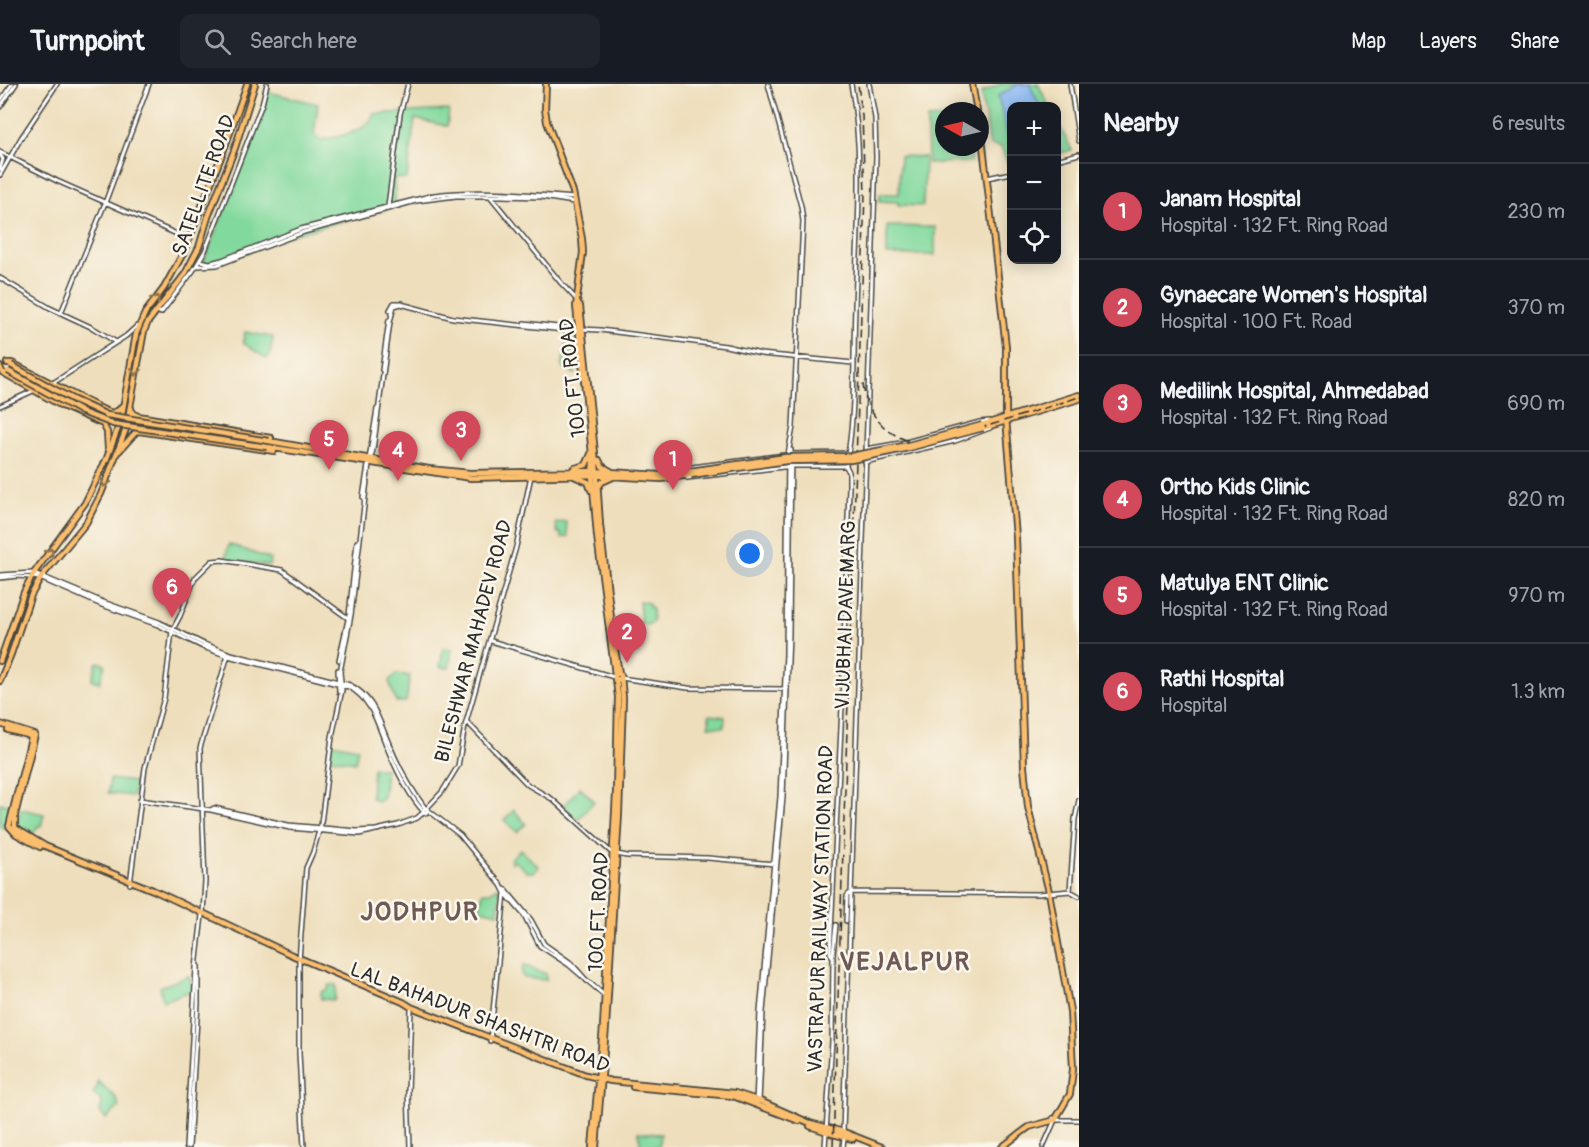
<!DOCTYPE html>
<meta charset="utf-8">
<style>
body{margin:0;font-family:Pangolin,sans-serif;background:#20242c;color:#f1f3f6}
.controls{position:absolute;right:18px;top:18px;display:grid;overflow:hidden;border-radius:12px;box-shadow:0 3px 15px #0003}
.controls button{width:54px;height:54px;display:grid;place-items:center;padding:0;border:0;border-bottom:2px solid #363941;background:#171b24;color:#f1f3f6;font:30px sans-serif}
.compass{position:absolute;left:935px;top:18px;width:54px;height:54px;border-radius:50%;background:#171b24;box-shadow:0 3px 15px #0003;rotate:278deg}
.you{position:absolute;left:750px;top:470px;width:21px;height:21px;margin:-15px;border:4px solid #fff;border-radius:50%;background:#1a73e8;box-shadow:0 0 0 9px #1a73e833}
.badge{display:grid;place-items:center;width:39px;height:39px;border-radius:50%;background:#d1495b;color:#fff;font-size:20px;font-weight:700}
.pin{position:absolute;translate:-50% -50px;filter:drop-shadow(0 2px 3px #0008)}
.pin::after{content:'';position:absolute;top:32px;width:21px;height:18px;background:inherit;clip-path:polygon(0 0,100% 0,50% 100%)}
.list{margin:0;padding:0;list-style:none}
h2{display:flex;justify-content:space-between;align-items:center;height:78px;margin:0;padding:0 24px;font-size:26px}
h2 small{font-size:20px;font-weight:400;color:#9ea1a6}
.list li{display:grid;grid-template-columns:39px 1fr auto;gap:18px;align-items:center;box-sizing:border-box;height:96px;padding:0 24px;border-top:2px solid #363941}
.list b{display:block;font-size:22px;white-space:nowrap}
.list p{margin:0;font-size:20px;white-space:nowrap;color:#9ea1a6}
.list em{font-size:20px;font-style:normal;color:#9ea1a6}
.icon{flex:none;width:33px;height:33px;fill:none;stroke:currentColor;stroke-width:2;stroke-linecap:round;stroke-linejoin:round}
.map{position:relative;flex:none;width:1079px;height:1063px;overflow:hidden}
header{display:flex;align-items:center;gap:36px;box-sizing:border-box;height:84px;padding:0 30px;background:#171b24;border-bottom:2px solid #363941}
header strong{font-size:28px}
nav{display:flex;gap:33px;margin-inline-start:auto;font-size:21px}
.search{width:420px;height:54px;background:#20242c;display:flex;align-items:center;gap:15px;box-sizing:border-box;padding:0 21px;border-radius:12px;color:#9ea1a6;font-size:22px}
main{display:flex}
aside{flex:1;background:#171b24}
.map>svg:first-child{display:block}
</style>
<header>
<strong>Turnpoint</strong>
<div class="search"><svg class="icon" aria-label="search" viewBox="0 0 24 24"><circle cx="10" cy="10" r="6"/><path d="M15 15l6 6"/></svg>Search here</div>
<nav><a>Map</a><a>Layers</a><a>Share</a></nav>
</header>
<main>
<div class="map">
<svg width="1079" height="1063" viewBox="0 0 1079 1063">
<rect width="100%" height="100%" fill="#fbf7ec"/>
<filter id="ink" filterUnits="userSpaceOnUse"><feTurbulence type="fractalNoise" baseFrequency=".0167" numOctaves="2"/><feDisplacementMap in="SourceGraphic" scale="12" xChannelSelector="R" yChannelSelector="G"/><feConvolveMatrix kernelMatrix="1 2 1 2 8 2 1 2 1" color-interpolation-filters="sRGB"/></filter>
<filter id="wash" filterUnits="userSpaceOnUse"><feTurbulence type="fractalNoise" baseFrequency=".008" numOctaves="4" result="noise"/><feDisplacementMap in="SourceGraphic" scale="24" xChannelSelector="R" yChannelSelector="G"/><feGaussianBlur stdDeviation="1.35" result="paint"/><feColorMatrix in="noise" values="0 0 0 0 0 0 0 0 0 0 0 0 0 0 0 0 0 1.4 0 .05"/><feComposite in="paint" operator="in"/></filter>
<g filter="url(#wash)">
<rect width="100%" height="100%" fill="#eedebc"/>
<path fill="#82d99d" stroke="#568264" stroke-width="1.5" d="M1000,0H1038L1049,22H1011V82L1009,83L1001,63L990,61L981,9Z
M268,8L318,20L314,50L321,56C336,53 372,47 373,30L449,26L447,42L415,35L407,95L394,94L396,123L287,152L223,178L203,180L263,28Z
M944,34V63H971V78L928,79L927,35Z
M1056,36L1072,66L1057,70H1056Z
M900,72L925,73L923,122L898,121V118L879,117L880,110H899Z
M887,142L935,143V171H887Z
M245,248L273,253L270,270L267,275L243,259Z
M568,250H573L575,290L562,283Z
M566,438L568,453L561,454V450L557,448L556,439Z
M229,460L270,475L269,482L225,475Z
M639,517L649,519V523H652L653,538L647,541L641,540Z
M443,564L452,565L449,584L440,583Z
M97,578L105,580L100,598L92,596Z
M396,590L410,592L406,618H396L389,597Z
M709,631L725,633L724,643L708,642L710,635H709Z
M332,659L358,664L355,678L330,674Z
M373,684L386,685L383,714L377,717L371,713Z
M110,695L135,698L133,712L108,709Z
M580,703L594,717L578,736L563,722Z
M0,719L12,722L7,742L3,744L0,743Z
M21,725L44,730L41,742H38L32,752L31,747L26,746L25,748L16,744Z
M514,726L526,740L517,748L504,736Z
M520,765L539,783L534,788H527L515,777L512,779L510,776Z
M498,803L500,807L498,829L479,825L483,808H490Z
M523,881L546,890V896L525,894L522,891Z
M189,892L194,906L163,917L160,903Z
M329,901H336L335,916L321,915V908L328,905Z
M98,997L116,1014L119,1023L106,1035L100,1028L102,1018L93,1009L97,1003Z
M638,1048L661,1050L659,1063H641Z"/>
<path fill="#86b6f2" stroke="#58708e" stroke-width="1.5" d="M1018,0H1029L1040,22H1011V65L998,12Z"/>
</g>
<g filter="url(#ink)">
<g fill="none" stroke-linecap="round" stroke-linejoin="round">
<path stroke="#c7ba9f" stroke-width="3" stroke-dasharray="3 1.5" stroke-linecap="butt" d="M836,841L837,839L846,837"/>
<g stroke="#484641" stroke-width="6">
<path id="minor" d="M1070,0L1079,57
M0,17L12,0
M0,23L16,0
M0,68L57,97L188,155
M0,71L3,75L0,85
M1056,76L1079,70
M0,91L21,54L57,0
M987,94L1011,89
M490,112L561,199L577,216
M388,122L400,30L408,0
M199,177L210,179L222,176L301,145L434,111C480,105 527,110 573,114
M197,182L217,181L304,148L416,117L456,112H502L542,113L574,118
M0,194L50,224L93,244L116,258
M390,226L394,219H402
M157,227L161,229L193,187L205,167L262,20L267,0
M61,229L105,119L149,0
M524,239L575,245
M382,286L389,236
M53,299L126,252L137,242
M0,322L33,307
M866,365L906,358L980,338L989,337
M865,378L955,357L990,344
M684,386L692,383L792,370L849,369
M687,394L792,382H846
M363,413L377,325
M0,491L34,489L103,518L159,538L204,560L231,570L350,601C375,614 379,638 390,662C399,684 411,705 425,724
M0,494L18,492L40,494L102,521L158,541L203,563L228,572L349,603C372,616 377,638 386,661C395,683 407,709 423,727
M491,557L614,593
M339,576L349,531L357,458
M338,586L339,608
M621,594L688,604L787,605
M467,638L528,701L552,715L612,769L627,772L708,774L775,780
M140,716L211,726L214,724L288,741L357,747L377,746
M425,724L428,726L426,729L423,727Z
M427,724L442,708L458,682L465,642L516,463L531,392
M211,726L290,744L359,750L398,741L417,734L424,728
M428,726L460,751L501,801L505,809L524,831L540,862L569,881L604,911
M320,747L332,653L342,606L340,588L351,531L369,380L373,366L390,238L394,222L401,220L453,234L573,247L581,245L600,246L726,262L761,270L853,279
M130,800L145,684L164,614L172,547L180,532L195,494L212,477L222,476L282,486L349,535
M505,805L531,836L544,860L571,879L587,897
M1070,807L1075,735L1079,716
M203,829L205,797L200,664L228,571
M846,837L847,812L851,808L1038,810L1070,807L1079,812
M833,871L836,841
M490,957L505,809L507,806
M756,1018L760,928L780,713L786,569L788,370L793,343L803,137L801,122L768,0
M759,1018L763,928L783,713L789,550L791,366
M1053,1034L1055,1036H1079
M843,1047L876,73L875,34L869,0
M186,1063L196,884L202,831
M189,1063L198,920V882
M304,1063L299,969V876L306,784L313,768L319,747
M410,1063L408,1007L411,926
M825,1063L832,957L833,873L830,869L842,623L849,403V388L846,382C856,331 853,275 855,223C857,149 865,73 851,0
M843,1063L844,1054
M1043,1063L1055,1036"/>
</g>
<g stroke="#484641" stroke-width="8">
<path id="major" d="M546,0L545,25L547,38L573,108L582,155L583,168L576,222L593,379L592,391L597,452L615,591
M972,0L977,27
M980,36L1006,263V334L1016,453L1024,683L1028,723L1049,808L1070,927L1073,985L1070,1010L1055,1036L1029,1043L1002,1063
M578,219L580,222L596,379L600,441L614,559L619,589
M7,279H12L104,326L112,329L119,326L122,322
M0,283L2,288L62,322L103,340L107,348L108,365
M131,324L132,329L138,332L271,354
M982,341L1079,311
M983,344L1079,315
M269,357L429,385L470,389L592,387L661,391L690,387
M267,363L471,394L592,391L661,395L691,391
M119,367L135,349L139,347L274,367
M599,376L602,382L612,388
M570,388L575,384L586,381L591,370
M576,393L588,398L591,406
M597,405L602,398L613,393
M0,577L24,508L34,489L85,419L107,374L121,336L136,250L145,229L164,204L185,166L226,60L247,0
M0,597L11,570L31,511L42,492L86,439L101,410L126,345L144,247L148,238L185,190L199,163L208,133L235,64L255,0
M0,640L35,651L15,731V744L45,762L153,806L202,829
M8,646L28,651L31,654L9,742L16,750L40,763
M203,829L292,871L403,918L411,923L586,991L611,997L735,1009L760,1017L810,1039L844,1048L882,1063
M633,1003L733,1012L799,1037
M810,1042L833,1050L853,1055
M592,1063L603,943L616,710L618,613L616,596
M596,1063L606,943L619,730L623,614L621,591L618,589L615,591V596L620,595"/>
</g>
<use href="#minor" stroke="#fff" stroke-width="3"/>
<use href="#major" stroke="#fabe6e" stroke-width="4.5"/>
<path stroke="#2b2b2b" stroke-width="1.5" stroke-dasharray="9 4.5" stroke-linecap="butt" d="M863,300C866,332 891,358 924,359C942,359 960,351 977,345C1011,335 1045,324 1079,313
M833,1063L865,110L862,32L858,0"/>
<g stroke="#484641" stroke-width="8" stroke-linecap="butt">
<path id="major-bridge" d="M11,281L72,315L107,331L269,357
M8,287L82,328L113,340L267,363
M690,387L786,373L851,372L908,361L982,341
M691,391L786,377L851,376L909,364L983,344"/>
</g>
<use href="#major-bridge" stroke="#fabe6e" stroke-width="4.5"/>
</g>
<defs><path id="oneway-chevron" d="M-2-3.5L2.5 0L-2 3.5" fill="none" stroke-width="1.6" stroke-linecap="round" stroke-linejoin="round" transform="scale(1.5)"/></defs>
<g stroke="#92744c">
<use href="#oneway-chevron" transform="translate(156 215) rotate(-53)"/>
<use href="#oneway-chevron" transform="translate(136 288) rotate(98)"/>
<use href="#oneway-chevron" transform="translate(105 399) rotate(111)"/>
<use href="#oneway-chevron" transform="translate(50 468) rotate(-53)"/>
</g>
</g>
<g text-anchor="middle" stroke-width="5" stroke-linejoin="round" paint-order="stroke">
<g font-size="20" fill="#2b2b2b" stroke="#fbf7ec">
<text transform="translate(203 101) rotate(-70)" y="7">SATELLITE ROAD</text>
<text transform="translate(572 294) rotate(-96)" y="7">100 FT. ROAD</text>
<text transform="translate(845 531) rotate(-88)" y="7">VIJUBHAI DAVE MARG</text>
<text transform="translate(473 557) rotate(-75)" y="7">BILESHWAR MAHADEV ROAD</text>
<text transform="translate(820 825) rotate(-88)" y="7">VASTRAPUR RAILWAY STATION ROAD</text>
<text transform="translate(598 828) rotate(-87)" y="7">100 FT. ROAD</text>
<text transform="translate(480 933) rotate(21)" y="7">LAL BAHADUR SHASHTRI ROAD</text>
</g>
<g font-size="26" font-weight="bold" letter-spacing="1.5" fill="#6e5954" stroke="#fbf7ec">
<text x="420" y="836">JODHPUR</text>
<text x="905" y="886">VEJALPUR</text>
</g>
</g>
</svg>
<div class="controls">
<button>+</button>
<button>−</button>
<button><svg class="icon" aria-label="locate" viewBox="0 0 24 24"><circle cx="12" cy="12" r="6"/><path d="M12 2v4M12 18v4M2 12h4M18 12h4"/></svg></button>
</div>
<svg class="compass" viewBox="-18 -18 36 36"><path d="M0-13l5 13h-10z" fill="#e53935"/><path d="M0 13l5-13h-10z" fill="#9ea1a6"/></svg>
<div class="you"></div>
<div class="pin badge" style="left:673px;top:406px">1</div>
<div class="pin badge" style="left:627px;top:579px">2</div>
<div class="pin badge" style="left:461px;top:377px">3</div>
<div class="pin badge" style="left:398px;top:397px">4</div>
<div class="pin badge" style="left:329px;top:386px">5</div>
<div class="pin badge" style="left:172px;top:534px">6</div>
</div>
<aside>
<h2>Nearby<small>6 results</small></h2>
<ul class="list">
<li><span class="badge">1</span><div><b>Janam Hospital</b><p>Hospital · 132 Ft. Ring Road</p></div><em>230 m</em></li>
<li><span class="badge">2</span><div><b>Gynaecare Women's Hospital</b><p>Hospital · 100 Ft. Road</p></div><em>370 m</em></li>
<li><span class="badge">3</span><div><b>Medilink Hospital, Ahmedabad</b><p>Hospital · 132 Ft. Ring Road</p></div><em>690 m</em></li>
<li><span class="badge">4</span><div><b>Ortho Kids Clinic</b><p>Hospital · 132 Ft. Ring Road</p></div><em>820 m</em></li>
<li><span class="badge">5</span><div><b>Matulya ENT Clinic</b><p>Hospital · 132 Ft. Ring Road</p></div><em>970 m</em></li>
<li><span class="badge">6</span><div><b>Rathi Hospital</b><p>Hospital</p></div><em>1.3 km</em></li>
</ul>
</aside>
</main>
